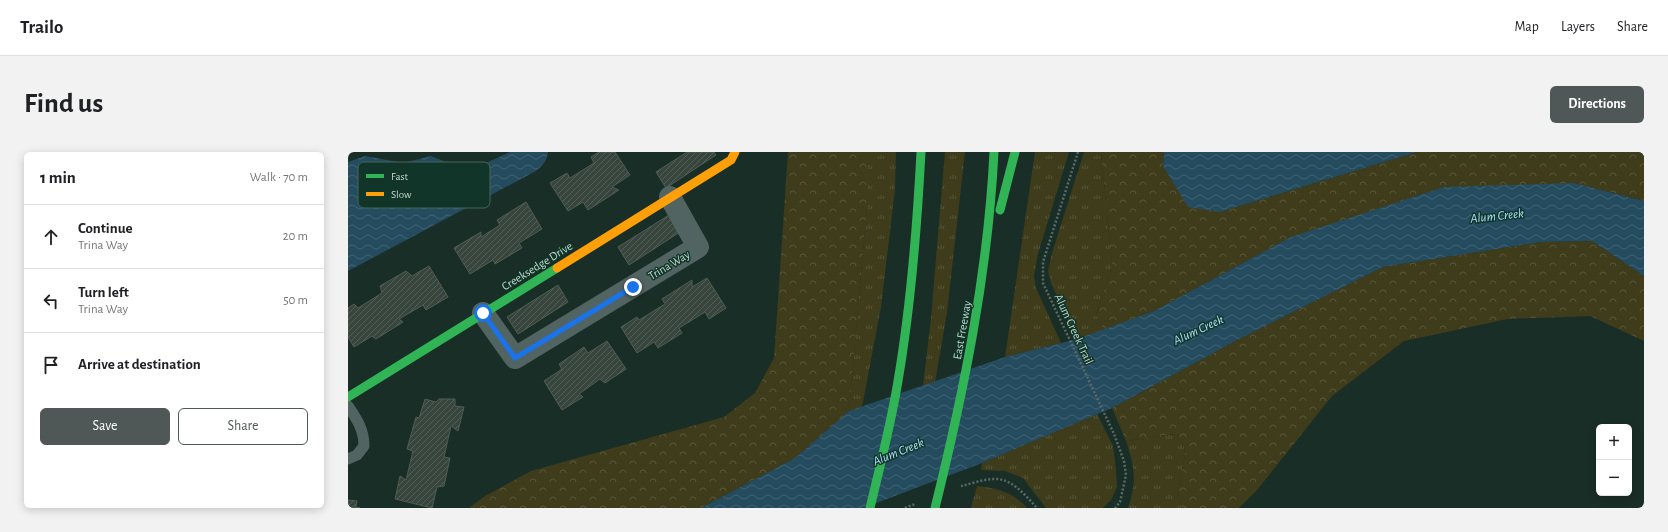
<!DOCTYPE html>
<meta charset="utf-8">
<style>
body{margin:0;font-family:"Alegreya Sans",sans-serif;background:#f2f2f2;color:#202124}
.controls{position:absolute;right:12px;bottom:12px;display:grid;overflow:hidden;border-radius:6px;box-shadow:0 2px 10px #0003}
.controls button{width:36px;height:36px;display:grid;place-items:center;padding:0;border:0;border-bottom:1px solid #e0e0e0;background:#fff;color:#202124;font:20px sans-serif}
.stop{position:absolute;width:12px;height:12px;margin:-9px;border:3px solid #1a73e8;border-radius:50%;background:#fff}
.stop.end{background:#1a73e8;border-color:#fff;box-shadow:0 1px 4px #0008}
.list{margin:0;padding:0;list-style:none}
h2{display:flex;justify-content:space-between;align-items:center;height:52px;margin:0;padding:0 16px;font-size:17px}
h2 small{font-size:13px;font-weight:400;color:#757577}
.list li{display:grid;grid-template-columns:26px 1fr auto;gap:12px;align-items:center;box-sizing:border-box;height:64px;padding:0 16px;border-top:1px solid #e0e0e0}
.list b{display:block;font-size:15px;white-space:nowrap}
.list p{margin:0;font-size:13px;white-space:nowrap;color:#757577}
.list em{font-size:13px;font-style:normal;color:#757577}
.actions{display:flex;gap:8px;padding:12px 16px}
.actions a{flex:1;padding:9px 0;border:1px solid #4f5856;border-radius:6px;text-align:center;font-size:14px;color:#4f5856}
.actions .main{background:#4f5856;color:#fff}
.icon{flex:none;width:22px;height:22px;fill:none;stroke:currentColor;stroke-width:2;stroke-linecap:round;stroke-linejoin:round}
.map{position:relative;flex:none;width:1296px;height:356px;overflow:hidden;border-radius:6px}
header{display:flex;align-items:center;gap:24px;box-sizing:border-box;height:56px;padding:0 20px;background:#fff;border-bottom:1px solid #e0e0e0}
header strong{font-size:19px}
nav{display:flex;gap:22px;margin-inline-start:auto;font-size:14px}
.intro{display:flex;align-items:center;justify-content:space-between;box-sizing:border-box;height:96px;padding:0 24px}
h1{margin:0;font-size:28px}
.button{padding:10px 18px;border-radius:6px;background:#4f5856;color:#fff;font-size:14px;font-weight:700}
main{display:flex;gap:24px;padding:0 24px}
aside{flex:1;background:#fff;border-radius:6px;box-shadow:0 2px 10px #0003}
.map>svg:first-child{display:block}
</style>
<header>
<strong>Trailo</strong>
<nav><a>Map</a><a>Layers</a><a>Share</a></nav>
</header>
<div class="intro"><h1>Find us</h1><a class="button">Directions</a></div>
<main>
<aside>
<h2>1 min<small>Walk · 70 m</small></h2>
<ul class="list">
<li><svg class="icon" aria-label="ahead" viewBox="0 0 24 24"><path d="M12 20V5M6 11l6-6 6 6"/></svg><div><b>Continue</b><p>Trina Way</p></div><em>20 m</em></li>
<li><svg class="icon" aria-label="left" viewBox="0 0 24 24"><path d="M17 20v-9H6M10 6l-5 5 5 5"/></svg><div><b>Turn left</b><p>Trina Way</p></div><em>50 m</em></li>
<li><svg class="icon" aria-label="arrive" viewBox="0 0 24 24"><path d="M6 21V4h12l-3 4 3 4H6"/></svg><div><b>Arrive at destination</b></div></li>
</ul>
<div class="actions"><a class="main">Save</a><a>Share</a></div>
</aside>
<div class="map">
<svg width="1296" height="356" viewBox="0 0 1296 356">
<defs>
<pattern id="grass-tufts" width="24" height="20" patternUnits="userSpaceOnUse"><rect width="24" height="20" fill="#3e3c1a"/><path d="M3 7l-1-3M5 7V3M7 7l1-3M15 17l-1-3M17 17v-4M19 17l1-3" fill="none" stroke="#58573a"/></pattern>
<pattern id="forest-crowns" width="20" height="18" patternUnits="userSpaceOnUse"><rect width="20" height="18" fill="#3e3c1a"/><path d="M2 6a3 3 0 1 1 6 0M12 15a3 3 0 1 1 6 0" fill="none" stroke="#58573a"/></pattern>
<pattern id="water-waves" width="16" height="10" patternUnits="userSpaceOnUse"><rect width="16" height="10" fill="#244b5e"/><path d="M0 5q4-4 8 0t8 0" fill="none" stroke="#426474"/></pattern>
<pattern id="building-hatch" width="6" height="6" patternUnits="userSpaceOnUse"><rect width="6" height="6" fill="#38453d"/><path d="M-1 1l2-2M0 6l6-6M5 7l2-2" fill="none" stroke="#535f58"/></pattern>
</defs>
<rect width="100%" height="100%" fill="#192e26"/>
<path fill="url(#grass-tufts)" d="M519,0H548L547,37L533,155L514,255L501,259L519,54Z
M597,0H617L599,161L587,230L575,234L583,166Z
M687,0H721L690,102L686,124L688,136L713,191L657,205Z
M736,0H753L764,114L748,163L756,178L729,187L703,131L700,119L704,101Z
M749,262L765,294L768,318L769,335L763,348L755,356H698L675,326L657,319L633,318L634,311Z
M828,282L838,299L829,339L834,356H780C789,328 787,317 778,289Z
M629,334C649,336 665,340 679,356H623Z"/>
<path fill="url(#forest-crowns)" d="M440,0H519V54L501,259L447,306L353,356H121L137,344L183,319L376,265L407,241L426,206Z
M753,0H816L815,14L872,60L1069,0H1296V49L1226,31L943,85L806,159L756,178L748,163L764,114Z
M1244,89L1296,124V189L1242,164L1160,167L1056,189L984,244L909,338L891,356H834L829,339L838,299L828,282L778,289L764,256L891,187L1035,115L1193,90Z"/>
<path fill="url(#water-waves)" d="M162,0H200C199,9 195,13 188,19L0,119V10L17,4L55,11L83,4L100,11L127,16Z
M816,0H1069L872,60L840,55L815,14Z
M1226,31L1296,49V124L1244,89L1193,90L1035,115L891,187L764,256L634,311L515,356H353L447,306L501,259L657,205L729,187L806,159L943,85L1096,35Z"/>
<path fill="url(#building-hatch)" stroke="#505d54" d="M251,0H267L282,23L264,35L271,38L240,58L235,50L220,59L202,31L219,21L222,26L246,11L243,5Z
M339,0H366L368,3L318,36L308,20Z
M178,50L194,77L171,91L174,96L147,112L145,108L122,122L106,96L133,80V85L152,73L149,68Z
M321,63L332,80L281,113L270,95Z
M81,114L100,145L78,158L75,153L51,167L55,170L28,187L24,184L6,195L0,185V156L6,152L10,156L34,141L32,134L58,119L64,124Z
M359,126L378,156L361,167L357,160L331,176L334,181L310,196L306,190L289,201L273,175L289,165L291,168L317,152L314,147L344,128V135Z
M210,133L220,150L170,182L159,165Z
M259,189L278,217L257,231L252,227L231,242L235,245L214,258L196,229L214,217L211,212L236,195L240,201Z
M77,247L88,250L91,247H107V254L116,255L110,279L103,274L96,305L102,306L96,334L89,335L84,356L47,347L52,324L58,328L65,299L59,297L68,265L71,266Z
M0,348L9,349L8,355L12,356H0Z"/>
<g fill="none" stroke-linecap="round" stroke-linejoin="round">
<path stroke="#5a6a67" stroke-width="2.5" stroke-dasharray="2 2" stroke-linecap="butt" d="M730,0L695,110V131L766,282L776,309L778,323L772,350L767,356
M613,334C623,332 635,327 646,327C664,326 678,344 689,356
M557,356L567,352"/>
<path stroke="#526462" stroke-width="11" d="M0,254C9,267 16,278 16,294L9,303L0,307"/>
<path stroke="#526462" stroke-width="22" d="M135,161L167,206L350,95L322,45"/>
<path stroke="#30b455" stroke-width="9" d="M652,58L667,0
M0,245L209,116
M522,356C532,314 543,272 550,229C563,153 569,77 573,0
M587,356C616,239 640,121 646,0"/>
<path stroke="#ff9f0a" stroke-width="9" d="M209,116L383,8L387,0"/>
</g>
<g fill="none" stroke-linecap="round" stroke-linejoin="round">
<path stroke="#1a73e8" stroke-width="5" d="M135,161L167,206L285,135"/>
</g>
<g text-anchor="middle" stroke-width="3" stroke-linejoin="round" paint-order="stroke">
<g font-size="12" fill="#c3d7ce" stroke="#113629">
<text transform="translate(321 113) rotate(-31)" y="4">Trina Way</text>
<text transform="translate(189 114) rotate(-32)" y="4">Creeksedge Drive</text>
<text transform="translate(726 177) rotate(65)" y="4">Alum Creek Trail</text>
<text transform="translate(614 178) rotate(-80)" y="4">East Freeway</text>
</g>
<g font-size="13" font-style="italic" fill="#a9e0ff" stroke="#113629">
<text transform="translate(1149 63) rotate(-6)" y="5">Alum Creek</text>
<text transform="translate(850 177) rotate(-25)" y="5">Alum Creek</text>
<text transform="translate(550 299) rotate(-22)" y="5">Alum Creek</text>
</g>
</g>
<rect x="10" y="10" width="132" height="46" rx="6" fill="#113629" stroke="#46665b" stroke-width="1"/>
<rect x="18" y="22" width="18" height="4" fill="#30b455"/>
<rect x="18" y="40" width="18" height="4" fill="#ff9f0a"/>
<g font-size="11" fill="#c3d7ce">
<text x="43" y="28">Fast</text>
<text x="43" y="46">Slow</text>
</g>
</svg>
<div class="controls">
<button>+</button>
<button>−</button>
</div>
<div class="stop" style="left:135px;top:161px"></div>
<div class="stop end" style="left:285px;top:135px"></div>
</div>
</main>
